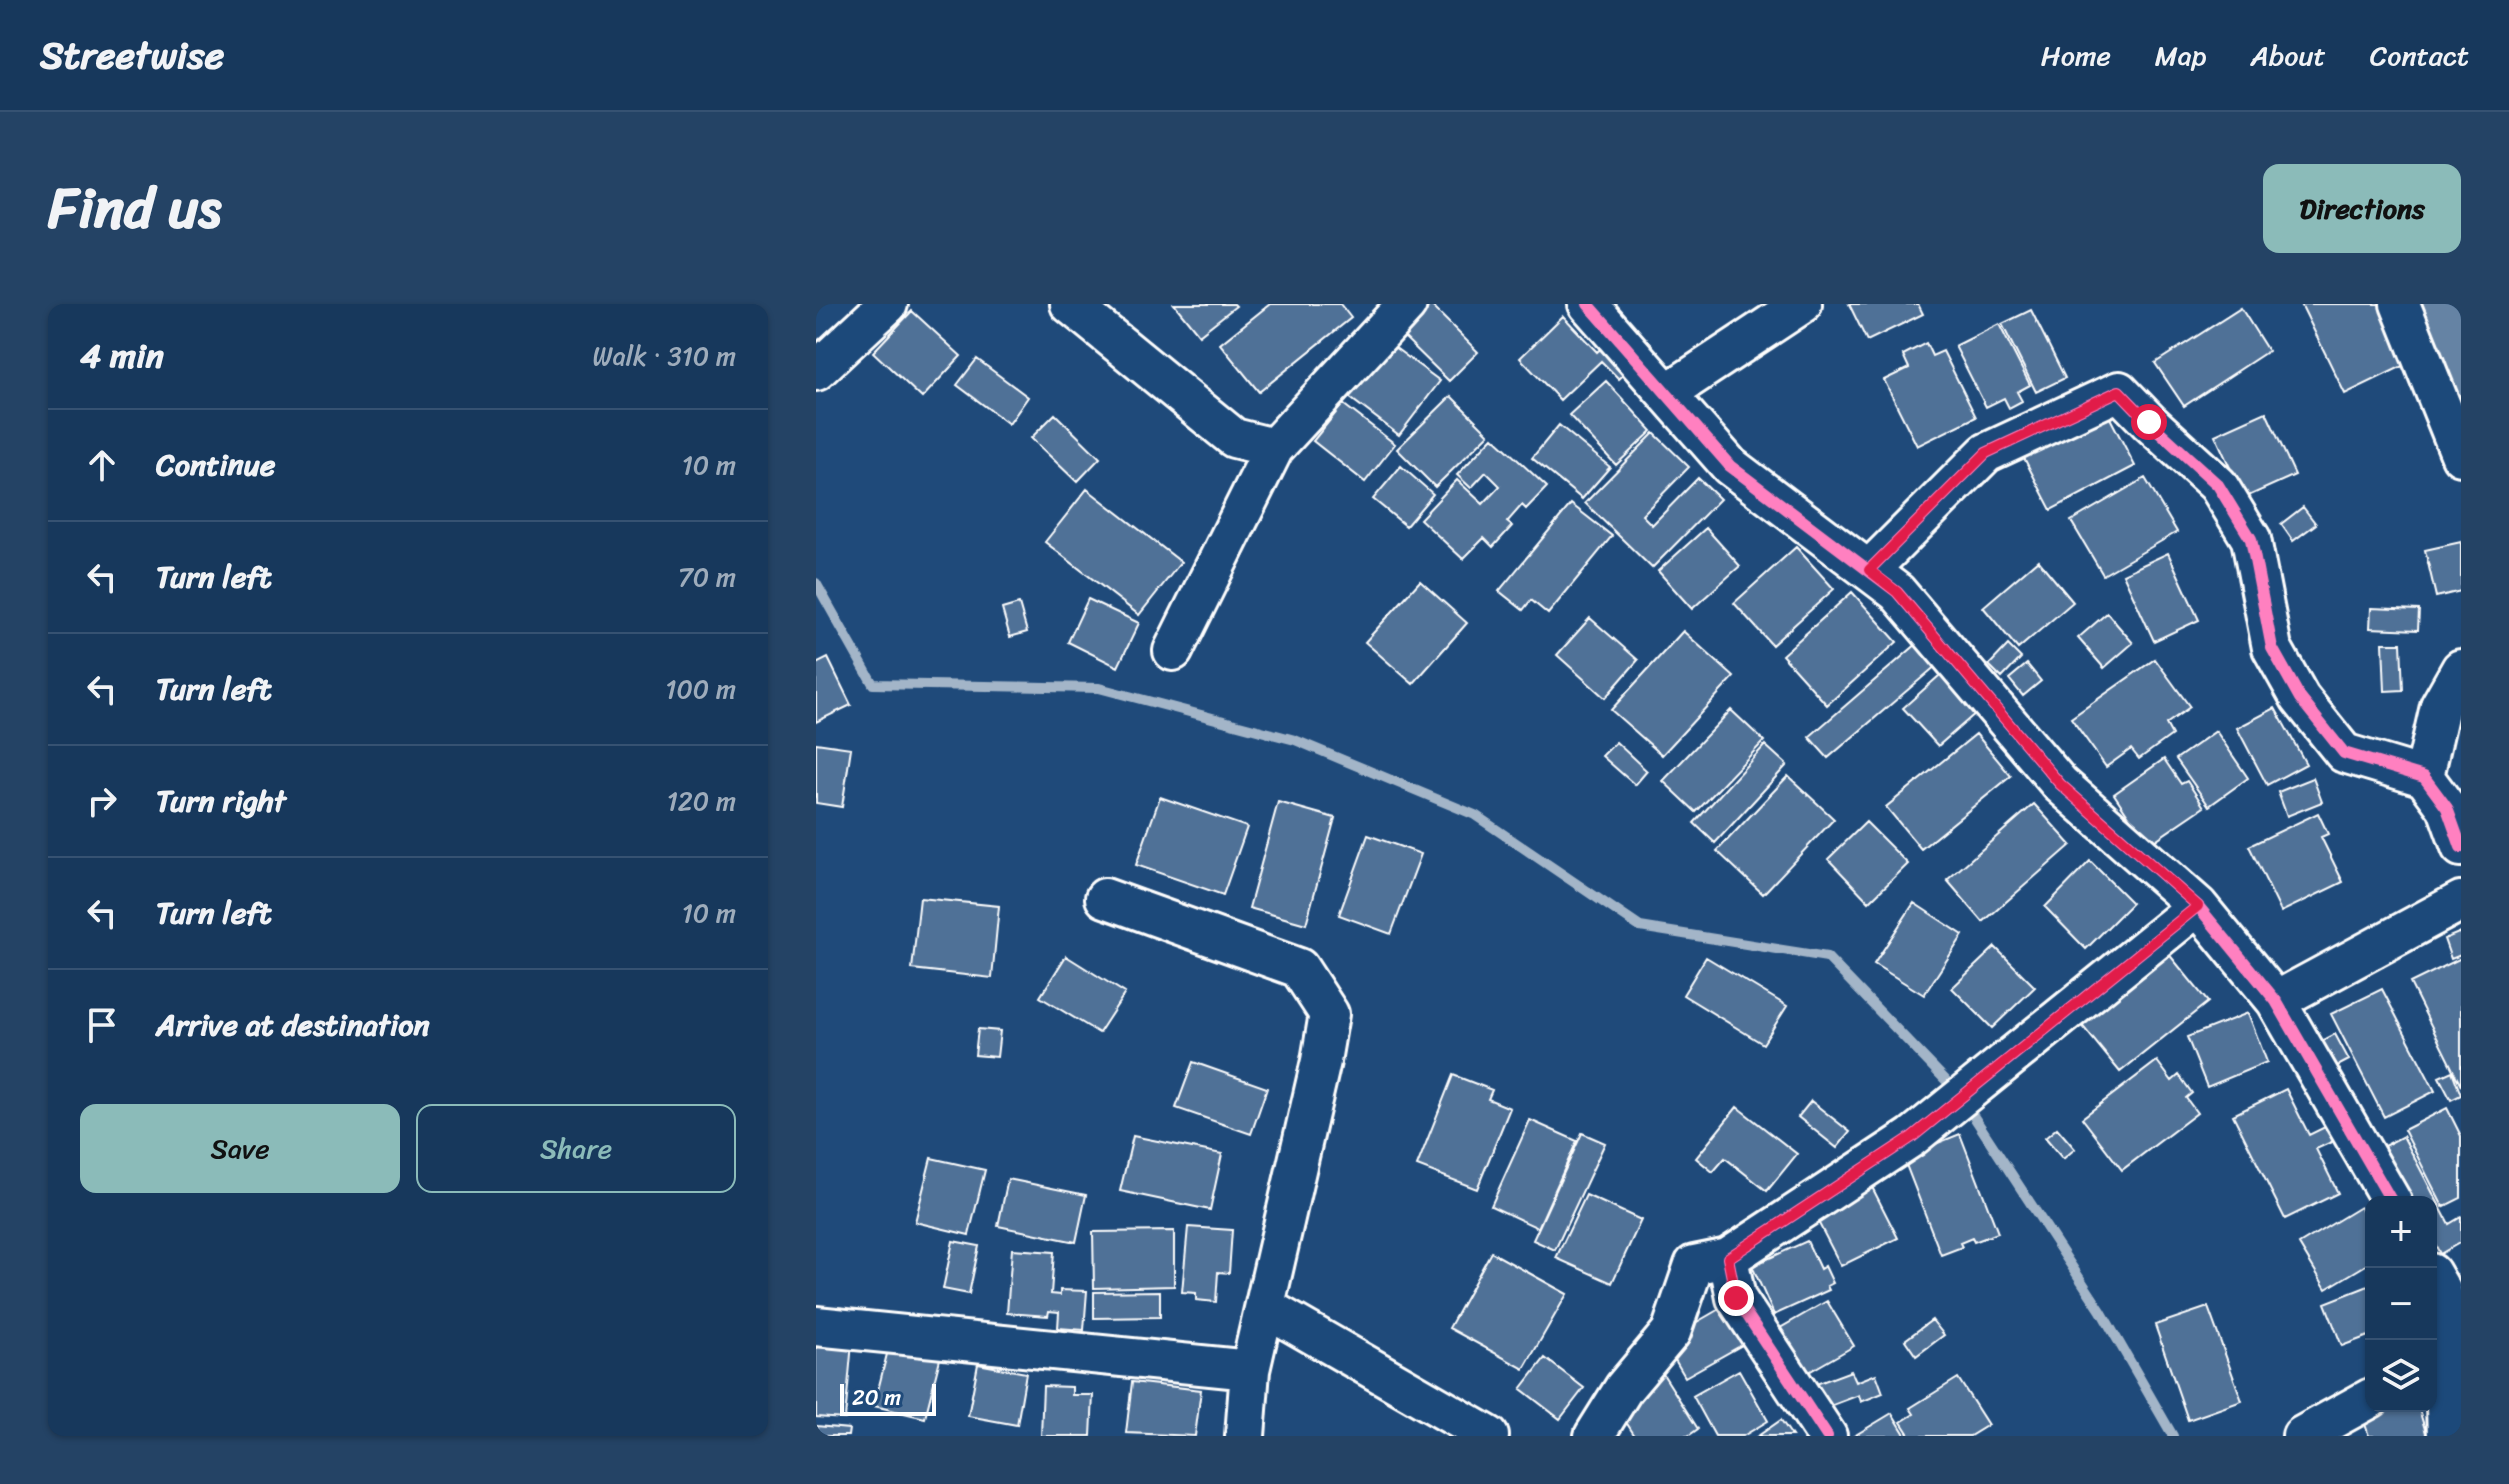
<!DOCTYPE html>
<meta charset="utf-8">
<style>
body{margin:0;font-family:Sriracha,sans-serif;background:#244365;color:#f1f3f6}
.controls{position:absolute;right:24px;bottom:24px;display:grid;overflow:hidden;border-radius:16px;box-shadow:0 2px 6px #0004}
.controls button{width:72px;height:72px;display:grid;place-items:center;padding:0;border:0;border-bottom:2px solid #365272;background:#17385c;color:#f1f3f6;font:40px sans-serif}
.scale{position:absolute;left:24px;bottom:20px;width:96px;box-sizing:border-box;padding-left:8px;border:4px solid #fff;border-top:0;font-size:22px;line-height:28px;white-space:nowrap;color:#fff;-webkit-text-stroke:6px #1f4a7a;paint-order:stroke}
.stop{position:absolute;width:24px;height:24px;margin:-18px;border:6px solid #e11d48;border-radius:50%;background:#fff}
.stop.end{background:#e11d48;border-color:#fff;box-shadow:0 2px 8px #0008}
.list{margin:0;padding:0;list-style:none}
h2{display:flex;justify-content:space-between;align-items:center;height:104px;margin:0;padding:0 32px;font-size:34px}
h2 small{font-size:26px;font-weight:400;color:#9eacbb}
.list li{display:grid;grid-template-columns:52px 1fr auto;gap:24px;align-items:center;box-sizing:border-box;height:112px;padding:0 32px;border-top:2px solid #365272}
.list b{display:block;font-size:30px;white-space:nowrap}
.list em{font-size:26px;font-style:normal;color:#9eacbb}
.actions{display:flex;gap:16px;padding:24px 32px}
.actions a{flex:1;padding:18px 0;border:2px solid #8bbbb9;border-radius:16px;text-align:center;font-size:28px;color:#8bbbb9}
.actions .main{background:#8bbbb9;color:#111}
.icon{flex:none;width:44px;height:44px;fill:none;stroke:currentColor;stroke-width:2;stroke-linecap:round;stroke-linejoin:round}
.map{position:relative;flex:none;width:1645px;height:1132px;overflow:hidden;border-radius:16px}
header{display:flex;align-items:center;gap:48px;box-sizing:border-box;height:112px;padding:0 40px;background:#17385c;border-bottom:2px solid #365272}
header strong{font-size:38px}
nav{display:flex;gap:44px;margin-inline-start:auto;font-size:28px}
.intro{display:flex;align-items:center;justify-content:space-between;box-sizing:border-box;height:192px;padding:0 48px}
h1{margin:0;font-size:56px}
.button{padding:20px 36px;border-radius:16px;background:#8bbbb9;color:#111;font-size:28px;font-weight:700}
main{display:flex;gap:48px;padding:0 48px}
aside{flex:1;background:#17385c;border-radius:16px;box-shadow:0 2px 6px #0004}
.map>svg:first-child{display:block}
</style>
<header>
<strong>Streetwise</strong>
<nav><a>Home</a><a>Map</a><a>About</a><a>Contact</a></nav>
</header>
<div class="intro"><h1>Find us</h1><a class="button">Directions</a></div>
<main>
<aside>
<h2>4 min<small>Walk · 310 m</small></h2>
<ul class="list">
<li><svg class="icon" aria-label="ahead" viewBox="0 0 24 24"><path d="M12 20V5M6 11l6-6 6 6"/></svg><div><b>Continue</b></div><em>10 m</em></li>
<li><svg class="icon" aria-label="left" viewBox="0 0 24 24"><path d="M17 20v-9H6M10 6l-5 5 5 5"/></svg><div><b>Turn left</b></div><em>70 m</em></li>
<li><svg class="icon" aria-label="left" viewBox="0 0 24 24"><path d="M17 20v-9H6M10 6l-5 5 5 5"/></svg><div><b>Turn left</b></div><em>100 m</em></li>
<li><svg class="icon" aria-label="right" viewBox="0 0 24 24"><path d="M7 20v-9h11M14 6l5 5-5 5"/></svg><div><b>Turn right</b></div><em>120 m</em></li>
<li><svg class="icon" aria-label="left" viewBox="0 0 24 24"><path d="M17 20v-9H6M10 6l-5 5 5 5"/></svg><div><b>Turn left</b></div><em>10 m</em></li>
<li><svg class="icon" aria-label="arrive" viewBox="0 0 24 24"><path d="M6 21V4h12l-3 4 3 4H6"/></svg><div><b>Arrive at destination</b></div></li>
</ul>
<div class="actions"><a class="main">Save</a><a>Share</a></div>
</aside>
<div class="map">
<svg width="1645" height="1132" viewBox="0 0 1645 1132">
<rect width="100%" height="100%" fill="#1f4a7a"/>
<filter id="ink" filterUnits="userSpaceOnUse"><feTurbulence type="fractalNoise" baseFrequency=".0125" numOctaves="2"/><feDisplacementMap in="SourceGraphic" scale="16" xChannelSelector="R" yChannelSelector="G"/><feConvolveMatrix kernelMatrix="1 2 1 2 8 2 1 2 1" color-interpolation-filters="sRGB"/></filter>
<g filter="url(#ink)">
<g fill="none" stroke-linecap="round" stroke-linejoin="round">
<path stroke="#a3b5c8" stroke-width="10" d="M0,279L57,380L283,384L479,436L659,511L824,623L1011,653L1143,790L1285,1007L1357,1132"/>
<path stroke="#6583a4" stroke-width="58" d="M1608,0L1645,72"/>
</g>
<path fill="#507197" stroke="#fff" stroke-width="2" d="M358,0H418L420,2L383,31Z
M454,0H524L535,14L443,88L404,40Z
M614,0L662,48L633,77L584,29Z
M1033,0H1102L1107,10L1051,37Z
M1485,0H1566L1595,58L1529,90Z
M1425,4L1452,47L1368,102L1339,59Z
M1215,6L1249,74L1220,88L1186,20Z
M96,7L145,52L106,94L57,48Z
M747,12L781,48L795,35L819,60L803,75L785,57L744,96L704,54Z
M1183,20L1214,81L1201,88L1206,97L1193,104L1188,94L1170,103L1139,42Z
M1110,39L1116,52L1127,47L1160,113L1101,142L1068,76L1093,64L1087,51Z
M574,40L624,77L583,131L533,93Z
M161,55L212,93L193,120L141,81Z
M790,77L836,127L800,161L753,111Z
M635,92L673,130L619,183L581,145Z
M527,100L579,140L549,178L497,137Z
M1450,108L1479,171L1428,194L1399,131Z
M239,110L284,154L261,178L215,134Z
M1292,110L1319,162L1235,206L1208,154Z
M743,121L794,163L766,195L716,154Z
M838,129L873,163L826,211L836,221L882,174L904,195L836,264L769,199Z
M677,133L731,183L710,205L706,201L691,218L696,222L677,243L668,234L647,255L604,215L641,176L667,200L684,182L670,168L655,184L641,171Z
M585,162L617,190L590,222L557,195Z
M1329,174L1361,228L1287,271L1255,217Z
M271,185L365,258L323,311L229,238Z
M755,200L796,232L732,310L715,296L707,306L683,287Z
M1487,203L1500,220L1477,237L1465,220Z
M890,224L924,262L876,305L842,267Z
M1645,238V287L1620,293L1609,246Z
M980,243L1018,285L956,341L918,299Z
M1352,249L1383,316L1338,337L1307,270Z
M1222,256L1257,298L1202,345L1167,303Z
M604,277L651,319L597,380L549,338Z
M1036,288L1081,338L1011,401L966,351Z
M272,295L323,319L302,363L252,338Z
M203,300L211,328L194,333L186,305Z
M1555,304L1603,306L1602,326L1554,324Z
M1291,309L1317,339L1288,364L1262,334Z
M774,314L822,356L789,394L741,351Z
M867,327L918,373L846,451L795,406Z
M1102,339L1121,361L1012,454L993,433Z
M1567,339H1585L1587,386L1569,387Z
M1192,341L1205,354L1186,374L1173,361Z
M12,354L35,401L0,418V360Z
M1339,355L1374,403L1350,420L1356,431L1323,455L1315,445L1290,463L1255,414Z
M1211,360L1225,377L1207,392L1193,375Z
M1133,363L1168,402L1122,442L1087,404Z
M1459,404L1490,460L1451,481L1421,424Z
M915,406L948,437L880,508L847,477Z
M1400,427L1432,474L1393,502L1360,455Z
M1160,430L1195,472L1105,545L1070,503Z
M800,438L831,467L819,481L786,452Z
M0,439L35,444L26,503L0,499Z
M949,441L971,461L899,539L878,519Z
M1348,455L1365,480L1371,477L1388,503L1332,541L1298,490Z
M972,472L1018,515L947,590L901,547Z
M1497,474L1506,498L1471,512L1462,488Z
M344,493L431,523L407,591L320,561Z
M462,498L519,514L490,620L433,604Z
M1218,500L1255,541L1167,618L1131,576Z
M1502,509L1512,530L1505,533L1527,578L1465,608L1433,542Z
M1050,518L1092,560L1053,598L1012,555Z
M552,531L605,550L575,630L523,611Z
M1274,557L1316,599L1270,645L1229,603Z
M104,594L183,602L176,674L96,665Z
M1098,599L1147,631L1108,691L1058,660Z
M1645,628V651L1635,655L1628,635Z
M1179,643L1219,683L1176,724L1136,684Z
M1352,649L1392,698L1304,768L1264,719Z
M250,652L309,689L283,729L224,693Z
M890,653L971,702L947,740L867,691Z
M1645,654V782L1594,679Z
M1566,685L1619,787L1568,813L1515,710Z
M1432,709L1451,758L1391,783L1371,733Z
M162,725L184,727L181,753L159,751Z
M1519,730L1533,756L1518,764L1504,738Z
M1341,757L1356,777L1363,771L1376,789L1370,794L1381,809L1306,866L1266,814Z
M377,758L451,784L435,830L360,804Z
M1636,767L1645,791L1635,796L1623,773Z
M637,771L676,786L672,795L694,804L661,885L601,862Z
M1470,785L1493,831L1513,821L1520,836L1500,845L1522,889L1469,915L1417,811Z
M995,797L1034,828L1021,844L982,813Z
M921,803L981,850L951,887L909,854L897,868L880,854Z
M1631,804L1645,832V894L1627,903L1588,826Z
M714,816L761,837L722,924L675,902Z
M1241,824L1259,845L1247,855L1229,834Z
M766,829L789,839L739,946L717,936Z
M1144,830L1182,929L1158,938L1156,934L1144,939L1146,943L1125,951L1087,853Z
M317,832L406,850L394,906L304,887Z
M1587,832L1633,920L1645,913V938L1624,950L1615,932V898H1597L1568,842Z
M115,854L169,866L153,931L99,918Z
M192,875L270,891L260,938L182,922Z
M1055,881L1082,934L1025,962L998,910Z
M770,891L825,916L796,979L740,954Z
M1544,903L1555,921V958L1510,985L1483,940Z
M372,923L416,926L413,969L402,968L400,998L380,996V989L366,988Z
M358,927V982L278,984L277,928Z
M137,937L163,942L153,990L127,985Z
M991,937L1004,965L1009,962L1017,979L1011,982L1013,986L958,1011L936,962Z
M196,945L238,948L235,990L244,991V986L271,987L268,1026L242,1024L243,1008L233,1007L232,1012L191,1009Z
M675,948L751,990L708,1065L633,1024Z
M1555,981V1031L1526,1042L1509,999Z
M344,987V1013L278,1014V988Z
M1011,997L1038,1042L979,1076L952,1031Z
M912,1000L933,1037L869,1073L848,1037Z
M1392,1003L1426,1097L1372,1116L1339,1021Z
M1116,1016L1128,1031L1100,1052L1089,1036Z
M75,1034L126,1047L109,1114L58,1102Z
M0,1036L36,1039L29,1115L0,1113Z
M729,1054L768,1084L744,1115L705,1085Z
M162,1060L210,1069L201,1121L152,1112Z
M842,1062L882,1125L872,1132H819L801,1104Z
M923,1066L952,1117L927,1132H899L877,1092Z
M1035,1067L1040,1078L1060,1070L1067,1089L1045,1098L1043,1091L1009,1104L1000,1080Z
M1142,1074L1172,1121L1154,1132H1094L1085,1118L1098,1110L1094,1104Z
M316,1078L385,1086L379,1132L310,1129Z
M227,1082L256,1083V1091H277L275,1132H225Z
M1563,1102H1602L1611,1132H1553L1545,1108Z
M1076,1109L1090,1132H1038Z
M965,1116L976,1132H942Z
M0,1122L33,1125L32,1132H0Z"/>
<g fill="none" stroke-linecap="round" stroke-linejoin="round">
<g stroke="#fff" stroke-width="44">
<path id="minor" d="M254,0L418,134L458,144
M772,0L914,162L1081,288L1244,480L1382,602L1460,697L1576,898
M1584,0L1645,152
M0,67L72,0
M851,89L986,0
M1053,266L1170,149L1303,87L1333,118L1402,181L1435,235L1456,344L1484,394L1528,449L1608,473L1631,504L1645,543
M357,347L458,144L591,0
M1608,473L1624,402L1645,365
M289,594L483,664L513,710L505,757L434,1066L429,1132
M1460,697L1645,597
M1615,969L1626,988L1631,1132
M449,1003L673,1132
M0,1022L434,1066
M778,1132L808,1084L855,1028L878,961L912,954
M1011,1132L920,994L912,954L1096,833L1382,602
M1486,1132L1555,1094"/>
</g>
<use href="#minor" stroke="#1f4a7a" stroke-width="38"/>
<g stroke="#1f4a7a" stroke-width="17">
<path id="cycleway" d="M772,0L914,162L1081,288L1244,480L1382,602L1460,697L1576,898
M1053,266L1170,149L1303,87L1333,118L1402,181L1435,235L1456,344L1484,394L1528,449L1608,473L1631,504L1645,543
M1011,1132L920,994L912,954L1096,833L1382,602"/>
</g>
<use href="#cycleway" stroke="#ff80c0" stroke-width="12"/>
</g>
</g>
<g fill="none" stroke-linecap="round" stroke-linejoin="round" filter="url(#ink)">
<path stroke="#e11d48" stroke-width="10" d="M920,994L912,954L1096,833L1382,602L1244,480L1081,288L1053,266L1170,149L1303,87L1333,118"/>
</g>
</svg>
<div class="controls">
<button>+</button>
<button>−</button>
<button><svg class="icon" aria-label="layers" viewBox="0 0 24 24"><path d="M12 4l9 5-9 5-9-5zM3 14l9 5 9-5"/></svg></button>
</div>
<div class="scale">20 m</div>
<div class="stop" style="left:1333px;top:118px"></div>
<div class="stop end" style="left:920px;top:994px"></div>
</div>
</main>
